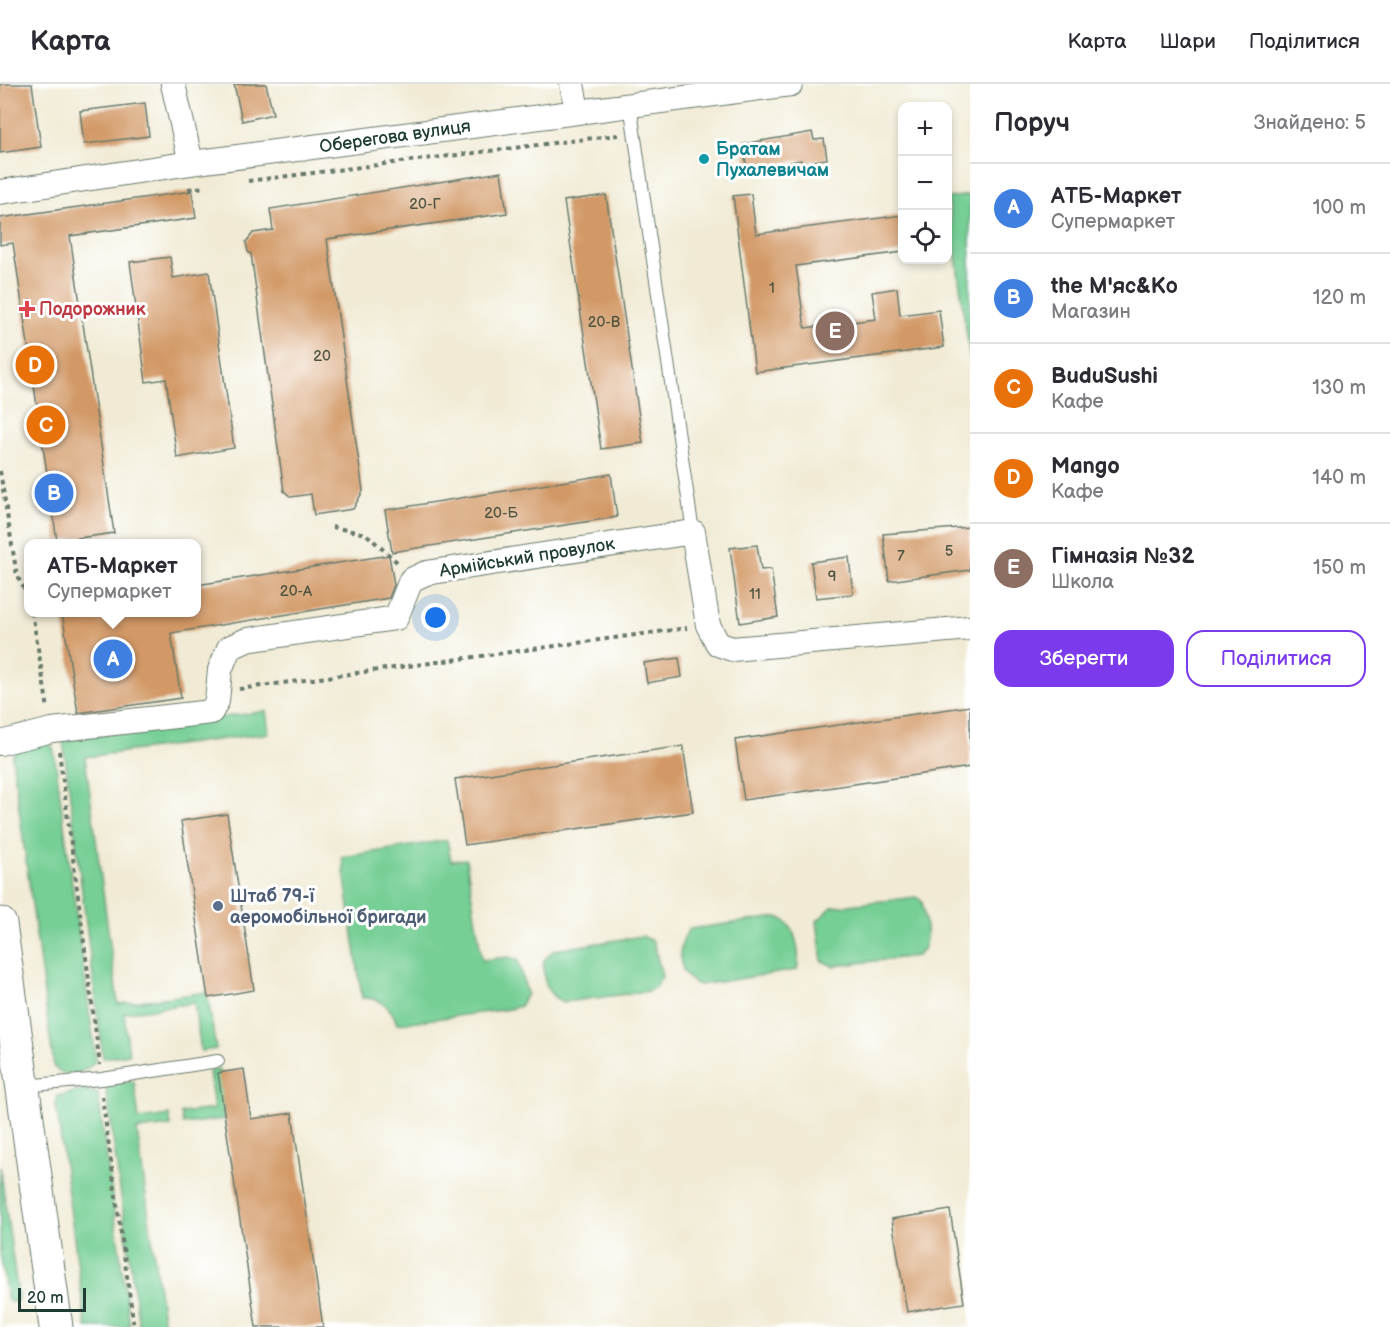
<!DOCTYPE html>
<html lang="uk">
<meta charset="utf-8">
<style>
body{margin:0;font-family:"Balsamiq Sans",sans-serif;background:#f2f2f3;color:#2b2b33}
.controls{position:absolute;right:18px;top:18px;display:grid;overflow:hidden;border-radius:12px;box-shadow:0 3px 9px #0003}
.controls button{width:54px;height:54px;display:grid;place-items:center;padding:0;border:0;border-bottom:2px solid #e1e1e2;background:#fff;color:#2b2b33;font:30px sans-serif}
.scale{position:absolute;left:18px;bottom:15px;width:68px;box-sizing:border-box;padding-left:6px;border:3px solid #1f3d34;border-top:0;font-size:16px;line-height:21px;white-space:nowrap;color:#1f3d34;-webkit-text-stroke:4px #fff;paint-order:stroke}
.you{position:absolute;left:436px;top:534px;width:21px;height:21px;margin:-15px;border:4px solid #fff;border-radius:50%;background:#1a73e8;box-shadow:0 0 0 9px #1a73e833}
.badge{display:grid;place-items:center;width:39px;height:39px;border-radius:50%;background:#7c3aed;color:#fff;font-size:20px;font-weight:700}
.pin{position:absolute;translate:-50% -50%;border:3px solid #fff;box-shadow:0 2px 6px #0006}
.popup{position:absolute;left:24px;top:455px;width:177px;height:78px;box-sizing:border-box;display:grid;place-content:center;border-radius:12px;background:#fff;filter:drop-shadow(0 2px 4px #0005);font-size:20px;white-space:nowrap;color:#7c7c81}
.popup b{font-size:22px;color:#2b2b33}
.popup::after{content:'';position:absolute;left:50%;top:100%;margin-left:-12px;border:12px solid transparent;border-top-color:#fff}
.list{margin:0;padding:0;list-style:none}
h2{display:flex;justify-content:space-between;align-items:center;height:78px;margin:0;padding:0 24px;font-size:26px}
h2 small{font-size:20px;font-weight:400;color:#7c7c81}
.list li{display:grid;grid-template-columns:39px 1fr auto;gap:18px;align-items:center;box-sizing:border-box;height:90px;padding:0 24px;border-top:2px solid #e1e1e2}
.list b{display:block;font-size:22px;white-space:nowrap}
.list p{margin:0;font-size:20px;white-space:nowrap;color:#7c7c81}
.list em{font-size:20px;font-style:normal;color:#7c7c81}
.actions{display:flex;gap:12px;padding:18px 24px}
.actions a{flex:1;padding:14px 0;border:2px solid #7c3aed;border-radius:18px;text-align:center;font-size:21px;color:#7c3aed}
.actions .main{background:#7c3aed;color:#fff}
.icon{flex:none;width:33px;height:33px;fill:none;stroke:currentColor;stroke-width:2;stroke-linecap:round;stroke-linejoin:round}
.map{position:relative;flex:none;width:970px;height:1243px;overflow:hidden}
header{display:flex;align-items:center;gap:36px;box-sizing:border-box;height:84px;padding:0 30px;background:#fff;border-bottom:2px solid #e1e1e2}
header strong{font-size:28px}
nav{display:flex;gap:33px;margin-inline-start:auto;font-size:21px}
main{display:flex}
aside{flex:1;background:#fff}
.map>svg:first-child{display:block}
</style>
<header>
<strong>Карта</strong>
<nav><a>Карта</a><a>Шари</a><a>Поділитися</a></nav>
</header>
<main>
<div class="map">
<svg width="970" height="1243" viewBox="0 0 970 1243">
<rect width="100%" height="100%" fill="#fff"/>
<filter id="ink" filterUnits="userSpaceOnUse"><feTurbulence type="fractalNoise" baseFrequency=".0167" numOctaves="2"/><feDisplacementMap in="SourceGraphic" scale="12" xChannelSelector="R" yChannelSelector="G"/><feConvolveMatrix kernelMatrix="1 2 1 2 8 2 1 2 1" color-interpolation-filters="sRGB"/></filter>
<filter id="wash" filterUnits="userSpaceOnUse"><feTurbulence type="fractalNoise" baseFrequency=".008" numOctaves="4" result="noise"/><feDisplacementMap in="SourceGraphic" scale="24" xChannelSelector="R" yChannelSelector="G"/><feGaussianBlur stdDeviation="1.35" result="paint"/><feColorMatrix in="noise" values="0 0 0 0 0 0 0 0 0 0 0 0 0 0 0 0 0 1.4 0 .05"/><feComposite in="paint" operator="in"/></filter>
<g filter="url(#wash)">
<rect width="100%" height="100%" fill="#f1ebd5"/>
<path fill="#76cf95" stroke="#4a8664" stroke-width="1.5" d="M970,111V276L948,114Z
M266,627L269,649L85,673L118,920L207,908L216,965L201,967L194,919L124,929L129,970L103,974L63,656Z
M46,660L52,662L54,667L96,976C86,988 67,997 54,983L12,673L18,665Z
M447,756L451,777L466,775L482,876L509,873L518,876L527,910L520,922L509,925L397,940C392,923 380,913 362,914L342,773Z
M916,813L922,817C924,834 933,861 917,872L833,882L822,877L817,837L832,823Z
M777,833C796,838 801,869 797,886L699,901C677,894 675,860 690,845Z
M642,852L653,857L662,892L656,902L649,907L565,918C546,914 542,893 544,876L554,866Z
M219,985L225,1035L183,1040L181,1029L214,1025L209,987Z
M134,997L139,1035L169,1031L171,1042L137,1046L164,1243H139L106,1004L109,1000Z
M83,1006L98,1010L130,1243H86L56,1020L57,1012Z
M0,1081L18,1211L17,1217L10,1218L7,1214L0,1168Z"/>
<g id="blocks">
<path fill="#d29865" d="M0,0H32L41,63L0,69Z
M234,0H266L273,30L242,37Z
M145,19L149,52L84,60L80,27Z
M812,48L814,56L824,55L827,75L802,79L801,76L747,86L743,60Z
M501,88L507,129L327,155L363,407L353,425L314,431L311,410L291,413L284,407L251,170L248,168L246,158L253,149L273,146L270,125Z
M192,107L196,134L70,152L114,449L57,457L13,159L0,161V134Z
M751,110L756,150L903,131V168L796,182L805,244L876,235L872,208L897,204L900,231L939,226L944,263L755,288L733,112Z
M606,111L643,359L601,365L564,117Z
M170,173L173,194L209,188L234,364L177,374L166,295L146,298L130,178Z
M611,390L617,433L392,468L385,426Z
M970,443V486L889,497L883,450Z
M757,461L761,486L771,485L778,533L740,539L730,464Z
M389,471L394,501L389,514L171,549L181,614L78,629L62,528H197V501Z
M849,473L853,510L816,514L811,478Z
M679,574L682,593L647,599L644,579Z
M970,622V683L744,716L735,656Z
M683,662L693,728L465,761L455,695Z
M227,730L254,906L208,914L181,737Z
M244,985L251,1035L292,1029L323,1243H256L218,989Z
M950,1126L964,1219L907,1228L892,1135Z"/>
</g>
</g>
<g filter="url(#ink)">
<use href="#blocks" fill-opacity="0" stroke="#687a6c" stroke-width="1.5"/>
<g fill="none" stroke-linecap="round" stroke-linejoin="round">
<g stroke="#687a6c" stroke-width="14">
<path id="lane" d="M630,20L693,448
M23,1002L102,995L218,977"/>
</g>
<g stroke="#687a6c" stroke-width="26">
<path id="street" d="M173,0L191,79
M572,0L577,27
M0,108L191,79L791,0
M0,659L52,646L211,628L217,617L220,586L229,564L247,556L396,534L411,496L426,489L693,448L708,541L718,560L732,565L970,544"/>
</g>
<g stroke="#687a6c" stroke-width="35">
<path id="highway" d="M0,840L56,1243"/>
</g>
<path stroke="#687a6c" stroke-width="4" stroke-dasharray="4.5 4.5" stroke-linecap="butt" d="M248,97L618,51
M188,105L205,103
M0,387L17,492L29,513
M332,443L366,450L398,479
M32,528L48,625
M239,605L687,544
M59,667L100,981
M102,1012L134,1243"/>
<use href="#lane" stroke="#fff" stroke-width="12"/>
<use href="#street" stroke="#fff" stroke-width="24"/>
<use href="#highway" stroke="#fff" stroke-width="33"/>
</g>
</g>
<circle fill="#0f9aa8" stroke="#fff" stroke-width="2" cx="704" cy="75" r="6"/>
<path fill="#e0444e" stroke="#fff" stroke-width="2" d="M24 216h6v6h6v6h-6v6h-6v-6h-6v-6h6z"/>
<circle fill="#5c6f8a" stroke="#fff" stroke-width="2" cx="218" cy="822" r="6"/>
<g text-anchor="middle" stroke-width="6" stroke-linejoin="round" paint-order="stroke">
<g font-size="15" fill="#4c5440">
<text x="425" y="125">20-Г</text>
<text x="772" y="209">1</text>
<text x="604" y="243">20-В</text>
<text x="322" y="277">20</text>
<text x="501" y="434">20-Б</text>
<text x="949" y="472">5</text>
<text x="901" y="477">7</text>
<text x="832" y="497">9</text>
<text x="296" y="512">20-А</text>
<text x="755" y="515">11</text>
</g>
<g font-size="18" fill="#1f3d34" stroke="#fff">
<text transform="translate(395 52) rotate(-8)" y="6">Оберегова вулиця</text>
<text transform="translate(527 473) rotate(-9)" y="6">Армійський провулок</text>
</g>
<g font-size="18" font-weight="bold" fill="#0d838f" stroke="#fff" text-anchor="start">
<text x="716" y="71">Братам<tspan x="716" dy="21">Пухалевичам</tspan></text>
</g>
<g font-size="18" font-weight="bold" fill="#be3a42" stroke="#fff" text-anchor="start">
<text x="39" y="231">Подорожник</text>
</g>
<g font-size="18" font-weight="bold" fill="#4e5e75" stroke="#fff" text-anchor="start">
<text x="230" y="818">Штаб 79-ї<tspan x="230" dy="21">аеромобільної бригади</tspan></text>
</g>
</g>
</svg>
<div class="controls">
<button>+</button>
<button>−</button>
<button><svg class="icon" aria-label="locate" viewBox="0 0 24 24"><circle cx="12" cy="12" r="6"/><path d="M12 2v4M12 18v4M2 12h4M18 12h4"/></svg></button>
</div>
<div class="scale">20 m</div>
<div class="you"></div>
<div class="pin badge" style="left:113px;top:575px;background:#3f7fe0">A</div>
<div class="popup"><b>АТБ-Маркет</b>Супермаркет</div>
<div class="pin badge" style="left:54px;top:409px;background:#3f7fe0">B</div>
<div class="pin badge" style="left:46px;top:341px;background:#e8710a">C</div>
<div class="pin badge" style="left:35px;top:281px;background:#e8710a">D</div>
<div class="pin badge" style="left:835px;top:247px;background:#8d6e63">E</div>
</div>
<aside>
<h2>Поруч<small>Знайдено: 5</small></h2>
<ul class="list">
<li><span class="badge" style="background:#3f7fe0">A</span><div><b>АТБ-Маркет</b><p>Супермаркет</p></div><em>100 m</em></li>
<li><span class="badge" style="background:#3f7fe0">B</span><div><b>the М'яс&amp;Kо</b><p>Магазин</p></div><em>120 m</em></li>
<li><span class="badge" style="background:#e8710a">C</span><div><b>BuduSushi</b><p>Кафе</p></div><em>130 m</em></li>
<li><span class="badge" style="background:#e8710a">D</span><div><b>Mango</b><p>Кафе</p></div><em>140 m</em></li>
<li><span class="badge" style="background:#8d6e63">E</span><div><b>Гімназія №32</b><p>Школа</p></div><em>150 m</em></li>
</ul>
<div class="actions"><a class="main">Зберегти</a><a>Поділитися</a></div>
</aside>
</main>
